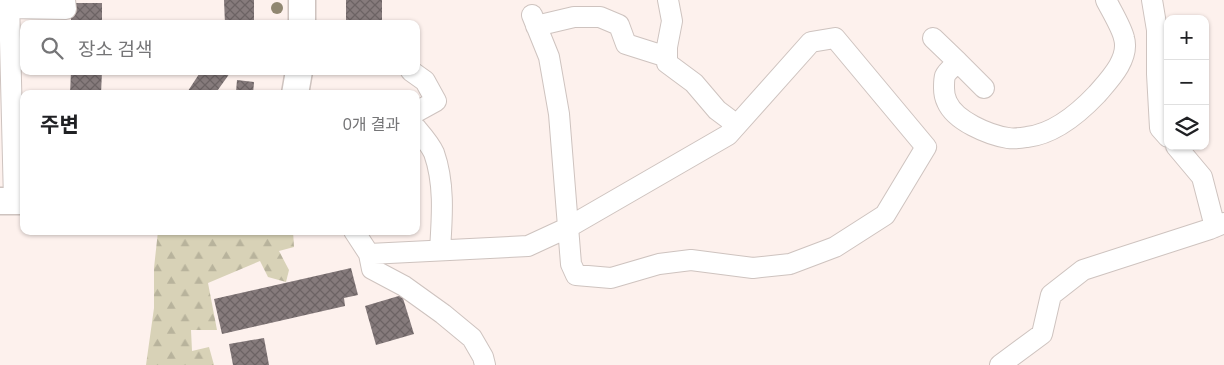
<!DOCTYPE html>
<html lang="ko">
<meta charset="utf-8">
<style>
body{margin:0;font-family:"IBM Plex Sans","Noto Sans KR",sans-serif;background:#f6f6f6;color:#202124}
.controls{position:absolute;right:15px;top:15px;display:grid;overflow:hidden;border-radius:10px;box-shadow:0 1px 4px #0004}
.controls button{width:45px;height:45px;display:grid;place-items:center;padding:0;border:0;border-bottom:1px solid #e0e0e0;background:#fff;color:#202124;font:25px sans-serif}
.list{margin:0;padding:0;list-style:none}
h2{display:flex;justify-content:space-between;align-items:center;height:65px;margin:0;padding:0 20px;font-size:21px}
h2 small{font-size:16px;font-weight:400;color:#757577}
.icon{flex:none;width:28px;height:28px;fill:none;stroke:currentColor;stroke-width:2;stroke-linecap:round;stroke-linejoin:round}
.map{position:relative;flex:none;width:1224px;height:365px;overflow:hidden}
.search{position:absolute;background:#fff;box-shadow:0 1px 4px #0004;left:20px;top:20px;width:400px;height:55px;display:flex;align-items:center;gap:12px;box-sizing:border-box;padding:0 18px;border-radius:10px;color:#757577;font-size:19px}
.panel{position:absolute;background:#fff;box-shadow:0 1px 4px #0004;left:20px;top:90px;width:400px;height:145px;border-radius:10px}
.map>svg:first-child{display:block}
</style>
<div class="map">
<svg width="1224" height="365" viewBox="0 0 1224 365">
<defs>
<pattern id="forest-firs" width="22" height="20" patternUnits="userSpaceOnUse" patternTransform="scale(1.25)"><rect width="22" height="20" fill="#d8d2b7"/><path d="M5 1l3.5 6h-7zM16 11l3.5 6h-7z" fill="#b8b39c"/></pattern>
<pattern id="building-cross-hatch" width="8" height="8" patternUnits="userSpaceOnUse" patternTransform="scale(1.25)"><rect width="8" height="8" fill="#867b7c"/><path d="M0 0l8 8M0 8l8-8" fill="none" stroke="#6c6364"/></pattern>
</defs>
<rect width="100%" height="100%" fill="#fdf1ed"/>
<path fill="url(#forest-firs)" d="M158,231H293L294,247L279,251L289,270L286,282L268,277L260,261L208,283L217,330H191L192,351L209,347L214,365H146L154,308V268Z"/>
<path fill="url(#building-cross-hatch)" d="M224,0H254V24H225Z
M346,0H382V24H346Z
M71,3H102V24H71Z
M71,71H102L101,94H70Z
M201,71H228L230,73L215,94H186Z
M237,80L254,82L253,94H234L236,92Z
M351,268L358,295L344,298L345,306L222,334L214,299Z
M402,295L414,334L376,345L365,306Z
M264,338L269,365H233L229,344Z"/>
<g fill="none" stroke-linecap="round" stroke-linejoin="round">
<g stroke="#cec3bf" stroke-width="22">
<path id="minor" d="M9,0L14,201
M668,0L672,21L667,47V63L694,83L717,110L737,125
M1152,0L1157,30V74L1160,128L1168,137
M9,8L66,9L65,0
M536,26L574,17H600L619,25L626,44L667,57
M933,38L958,62C954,66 947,71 945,76C944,79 944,84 944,88C944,93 945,98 947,102C955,121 989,135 1008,138C1014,139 1021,138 1027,137C1054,134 1079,113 1097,94C1109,80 1130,59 1124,38C1122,28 1111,10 1106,0
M958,62L984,88
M411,71L425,81L436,101L416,112
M416,128C422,135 430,144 434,153C445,184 442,218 440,250
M1176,146L1202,177L1215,227
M354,231L369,254L528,246L567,228L728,135L811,42L835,38L926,147L885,215L835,247L790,264L753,268L691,260L659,264L611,278L576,275L571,264L559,114L549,57L532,15
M369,254L372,269L404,286L443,314L472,338L483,357L485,365
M1000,365L1042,334L1051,295L1083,270L1210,229L1224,223"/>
</g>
<g stroke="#cec3bf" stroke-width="29">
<path id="major" d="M302,0V24
M295,94L299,71
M0,201H24"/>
</g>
<use href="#minor" stroke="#fff" stroke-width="20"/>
<use href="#major" stroke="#fff" stroke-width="26"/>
</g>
<circle fill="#908771" cx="277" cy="8" r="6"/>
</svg>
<div class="controls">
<button>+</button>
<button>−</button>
<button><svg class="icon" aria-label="layers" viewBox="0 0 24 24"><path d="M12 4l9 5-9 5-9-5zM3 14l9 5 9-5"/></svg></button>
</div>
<div class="search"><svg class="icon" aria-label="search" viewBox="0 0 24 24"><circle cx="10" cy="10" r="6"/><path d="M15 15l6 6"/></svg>장소 검색</div>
<section class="panel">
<h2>주변<small>0개 결과</small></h2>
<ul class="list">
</ul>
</section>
</div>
